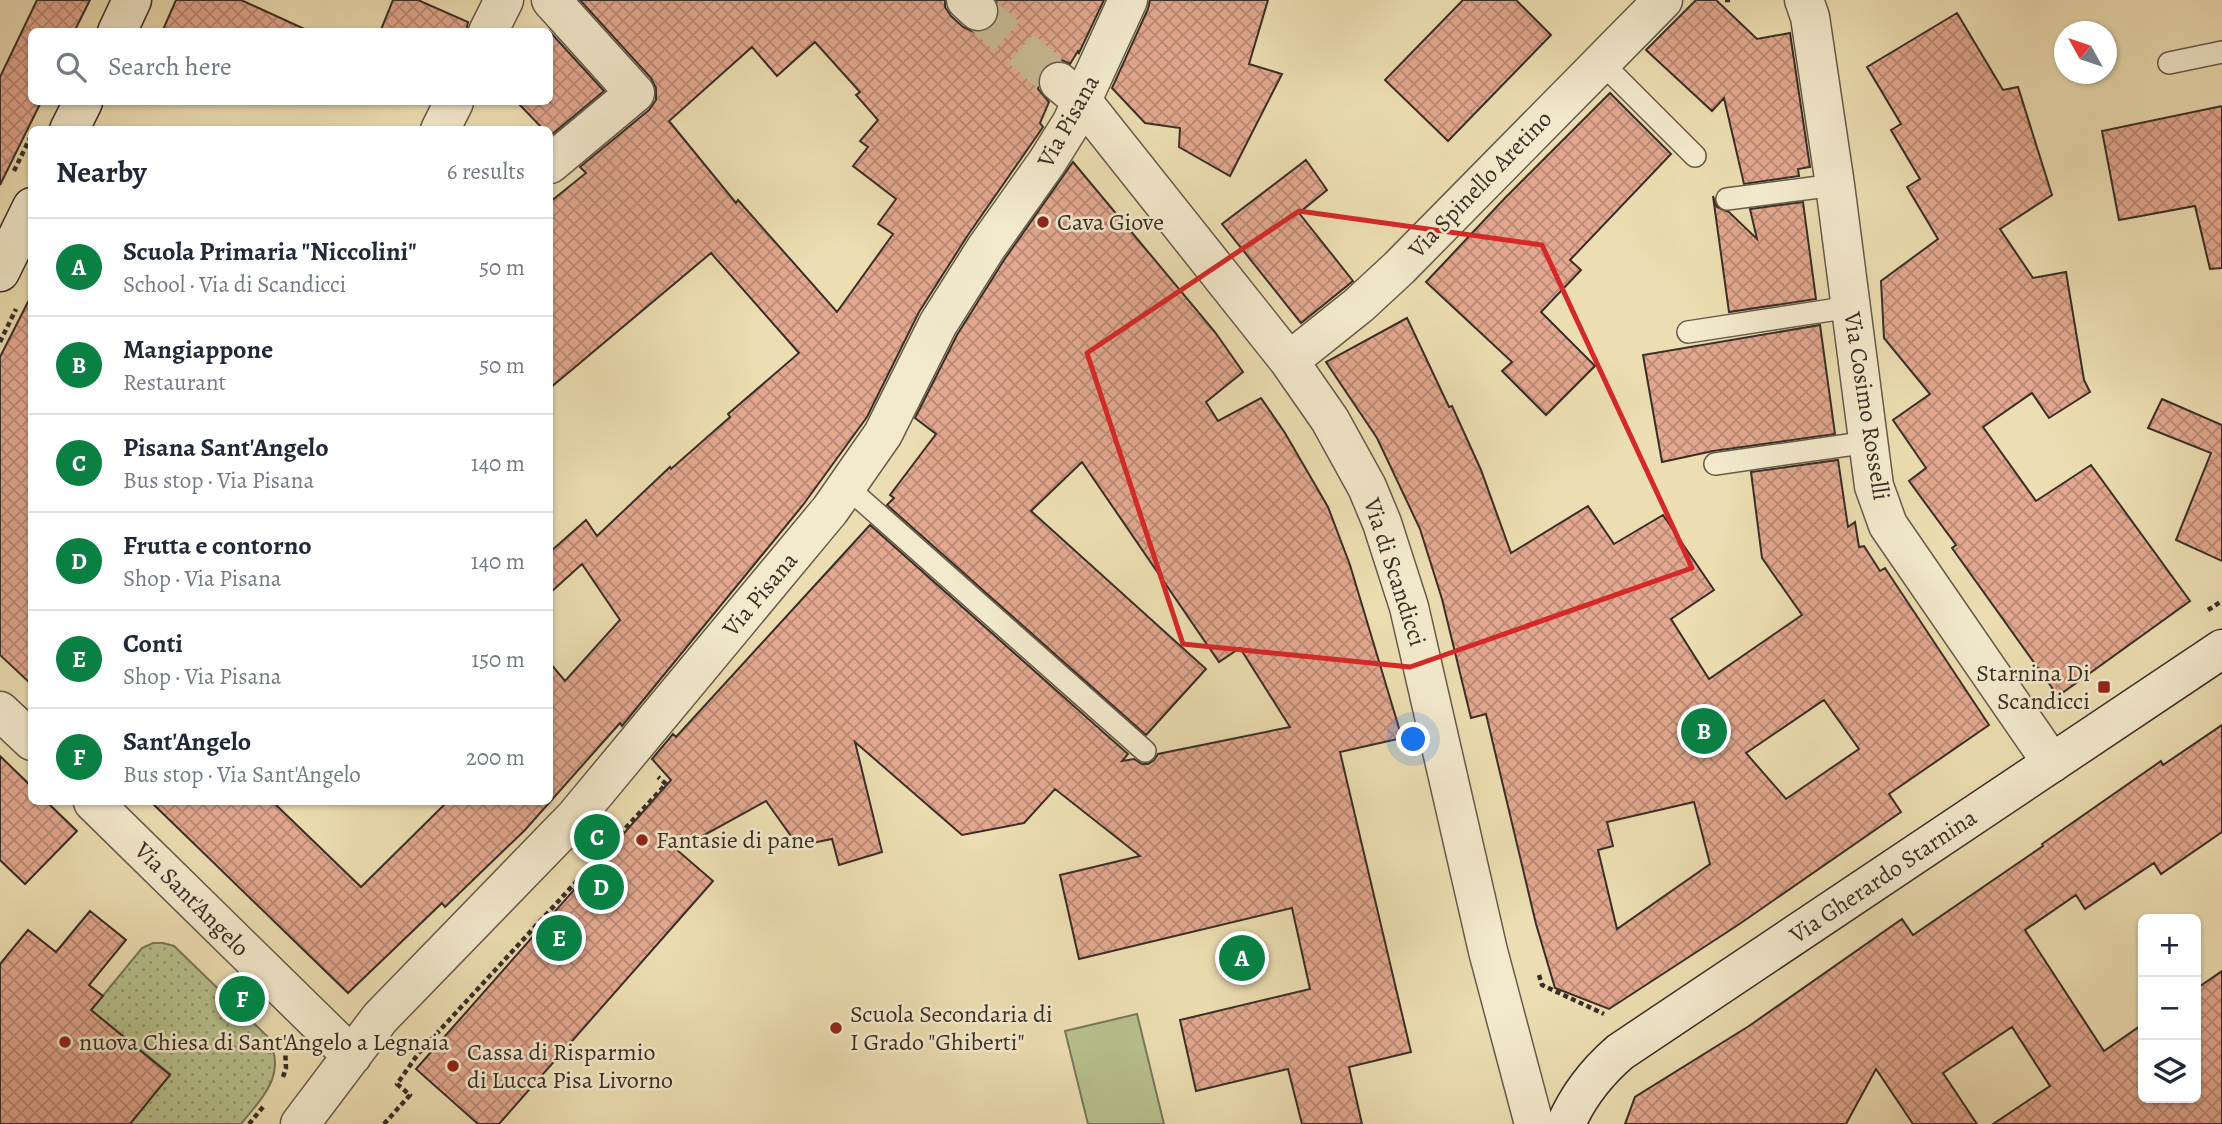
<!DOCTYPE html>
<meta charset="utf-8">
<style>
body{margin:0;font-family:Alegreya,serif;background:#f2f2f3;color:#1f2937}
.controls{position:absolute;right:21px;bottom:21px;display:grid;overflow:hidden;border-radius:10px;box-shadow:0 2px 5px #0004}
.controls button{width:63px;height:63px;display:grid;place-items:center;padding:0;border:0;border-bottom:2px solid #e0e1e3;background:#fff;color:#1f2937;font:35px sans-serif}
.compass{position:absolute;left:2054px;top:21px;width:63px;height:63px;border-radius:50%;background:#fff;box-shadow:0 2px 5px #0004;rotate:310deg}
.you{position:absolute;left:1414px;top:740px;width:24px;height:24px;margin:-18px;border:5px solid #fff;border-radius:50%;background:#1a73e8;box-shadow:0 0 0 10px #1a73e833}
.badge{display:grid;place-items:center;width:46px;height:46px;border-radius:50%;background:#0b8043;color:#fff;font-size:23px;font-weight:700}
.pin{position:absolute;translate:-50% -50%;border:4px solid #fff;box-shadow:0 2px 7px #0006}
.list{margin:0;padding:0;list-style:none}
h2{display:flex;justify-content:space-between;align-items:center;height:91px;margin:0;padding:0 28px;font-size:30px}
h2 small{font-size:23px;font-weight:400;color:#747a83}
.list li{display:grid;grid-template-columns:46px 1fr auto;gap:21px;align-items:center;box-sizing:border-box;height:98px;padding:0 28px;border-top:2px solid #e0e1e3}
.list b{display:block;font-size:26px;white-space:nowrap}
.list p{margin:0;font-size:23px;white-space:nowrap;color:#747a83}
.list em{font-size:23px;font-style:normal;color:#747a83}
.icon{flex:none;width:38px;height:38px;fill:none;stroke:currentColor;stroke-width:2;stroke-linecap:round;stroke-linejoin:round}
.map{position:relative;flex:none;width:2222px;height:1124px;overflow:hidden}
.search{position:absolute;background:#fff;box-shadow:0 2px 5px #0004;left:28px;top:28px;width:525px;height:77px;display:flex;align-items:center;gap:18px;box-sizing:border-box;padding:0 24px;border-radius:10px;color:#747a83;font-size:26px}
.panel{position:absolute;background:#fff;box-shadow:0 2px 5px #0004;left:28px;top:126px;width:525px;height:679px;border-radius:10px}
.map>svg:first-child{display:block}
</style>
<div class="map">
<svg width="2222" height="1124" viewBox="0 0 2222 1124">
<defs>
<pattern id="park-dots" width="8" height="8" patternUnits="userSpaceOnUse" patternTransform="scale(1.75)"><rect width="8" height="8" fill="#b7c18d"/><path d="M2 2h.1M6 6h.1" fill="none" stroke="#969d73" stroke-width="1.8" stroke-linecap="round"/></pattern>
<pattern id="building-cross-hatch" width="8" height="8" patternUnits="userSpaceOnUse" patternTransform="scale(1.75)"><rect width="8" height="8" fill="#e3a88f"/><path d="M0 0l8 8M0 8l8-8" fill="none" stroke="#b98975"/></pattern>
</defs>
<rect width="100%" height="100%" fill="#ecdeb2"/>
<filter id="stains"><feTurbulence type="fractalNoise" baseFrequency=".00286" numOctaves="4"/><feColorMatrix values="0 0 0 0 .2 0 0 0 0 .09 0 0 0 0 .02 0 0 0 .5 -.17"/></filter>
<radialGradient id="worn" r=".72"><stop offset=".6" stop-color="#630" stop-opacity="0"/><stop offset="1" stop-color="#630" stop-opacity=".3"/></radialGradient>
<path fill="#b7c18d" stroke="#78785a" stroke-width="2" d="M1137,1014L1164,1124H1088L1065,1031Z"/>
<path fill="url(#park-dots)" stroke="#78785a" stroke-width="2" d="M153,943H163L174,946L267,1036C288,1074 264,1095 241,1124H130L170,1074L91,1010L142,948Z"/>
<path fill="url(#building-cross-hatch)" stroke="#392e27" stroke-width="2" fill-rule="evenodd" d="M37,0H90L74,32H32V102H41L0,185V77Z
M176,0H241L311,32H162Z
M393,0H418L468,22L466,32H380Z
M580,0H945V7L951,16L963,27L974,32H985L995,25L999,15L996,0H1104L1079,53L1078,51L1070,64L1062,60L1052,61L1042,69L1038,78V89L1049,102L1040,123L1043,127L968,235L919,312L867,417L803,505L622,726L620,723L525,830L445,907L442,903L348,993L151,802H273L361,887L447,802H550V663L565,681L620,620L582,564L550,593V552L586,520L597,536L670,467L671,469L730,417L728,414L799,353L711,253L550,388V202L586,173L580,167L649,110L656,100V88L651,78ZM815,42L860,92L856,95L878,120L860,141L868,147L853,166L896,199L878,224L893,234L837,312L738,200L736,203L669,121L752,47L777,76Z
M1150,0H1268L1249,64L1282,74L1230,176L1179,147L1180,128L1145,123L1112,88L1148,9Z
M1463,0H1516L1551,35L1448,141L1385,80Z
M1696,0H1716L1757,39L1790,33L1810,167L1798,169L1799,176L1744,184L1724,98L1712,111L1646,50Z
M1957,13L2003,90L2018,87L2052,195L2000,229L2033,278L2066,272L2084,380L2090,392L2049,418L2032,393L1983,427L2036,501L2091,465L2190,601L2058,696L1952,548L1956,545L1909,481L1926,468L1893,420L1930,394L1884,338L1881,281L1938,239L1907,187L1920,179L1891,130L1901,124L1867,67Z
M550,32L604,91L550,136V130H544L517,102H550Z
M1610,93L1671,154L1570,260L1581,270L1541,312L1595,366L1546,415L1502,371L1512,362L1426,282L1505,198Z
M2222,106V268L2210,269L2195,206L2119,220L2102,131Z
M1306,160L1327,190L1299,213L1353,281L1301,323L1222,224Z
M1073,162L1215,332L1243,372L1206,402L1218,421L1261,398L1285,433L1328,507L1350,565L1402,738L1340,752L1411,1052L1349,1067L1362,1124H1302L1288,1069L1196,1091L1180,1020L1310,989L1292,908L1079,959L1060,875L1140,856L1055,789L1024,823L962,835L855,742L882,852L839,865L832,839L798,846L766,801L677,850L713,881L499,1124H478L416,1069L671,780L652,759L673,734L676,737L870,525L1128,754L1122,761L1134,759L1142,764H1148L1154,760L1158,754L1290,727L1240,648L1219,662L1082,462L1031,511L1206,669L1146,735L887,505L894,498L890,495L936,434L915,418L957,335L1004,260Z
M1713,196L1717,207L1729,212L1757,239L1750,209L1803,202L1816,299L1729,312Z
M32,294V685L0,655V357Z
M1407,318L1449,407L1452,406L1481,470L1511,553L1588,506L1614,544L1663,515L1714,590L1671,619L1709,679L1802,615L1762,558L1751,472L1838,460L1848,527L1855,522L1859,547L1864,546L1880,571L1885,568L1989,725L1889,794L1901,812L1738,925L1609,1009L1555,988L1536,924L1486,714L1471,718L1442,599L1420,529L1377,438L1326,362ZM1824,700L1859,749L1786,799L1746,753ZM1694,802L1710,864L1617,929L1598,850L1613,846L1607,822Z
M1820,325L1835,434L1713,451L1662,462L1643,355Z
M2162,399L2222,425V561L2176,540L2211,453L2148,428Z
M2222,725V832L2161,874L2154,863L2085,909L2076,895L2025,930L2104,1051L2143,1024V1098H2196V989L2222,971V1124H1993L2050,1086L2012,1027L1943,1073L1977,1124H1913L1876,1069L1846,1124H1625L1635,1097L1749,1026L1902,919L1913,935L2043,846L2042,844L2161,761L2163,765Z
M0,756L32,787V802H47L77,831L25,884L0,860Z
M90,911L126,940L89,985L103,996L91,1010L170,1075L130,1124H0V964L28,930L56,952Z"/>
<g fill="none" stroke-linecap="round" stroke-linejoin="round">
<path stroke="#c8bb96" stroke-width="38" stroke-dasharray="38 19" stroke-linecap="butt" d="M978,11L1059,82"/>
<g stroke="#665a4a" stroke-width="24">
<path id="lane" d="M1600,61L1695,156
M2169,63L2222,52
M1727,199L1835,185
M1688,332L1851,307
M1715,464L1869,442
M847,487L1145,751"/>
</g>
<g stroke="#665a4a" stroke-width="41">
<path id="street" d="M966,0L978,11
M1804,0L1810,17L1835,185L1874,486L1888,525L2052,763
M488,32L504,0
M1059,82L1083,102L1289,361L1330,420L1367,487L1382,523L1409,607L1488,951L1534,1124
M440,130L454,102
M550,164L635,93L551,0
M1289,361L1359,305L1399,268L1663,0
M0,711L32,741
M93,802L352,1056
M300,1124L380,1018L575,817L830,510L883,434L938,324L986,248L1047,162L1072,122L1128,0"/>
</g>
<g stroke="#392e27" stroke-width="41">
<path id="secondary" d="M117,32L132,0
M69,130L83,102
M0,272L32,207
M1566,1124C1578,1096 1597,1072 1620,1052L2222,649"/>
</g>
<path stroke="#392e27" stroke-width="4.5" stroke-dasharray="5 3.5" stroke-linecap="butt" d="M1725,0H1733
M14,171L30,138
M0,342L16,309
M2208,610L2222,601
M1539,975L1542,985L1604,1014
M283,1077L286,1068L285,1047
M249,1124L263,1107
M384,1124L410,1095L397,1084L418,1054L666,784L658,777"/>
<use href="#lane" stroke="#f3eacd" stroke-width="21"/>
<use href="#street" stroke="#f3eacd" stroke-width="38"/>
<use href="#secondary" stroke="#f3eacd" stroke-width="38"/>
</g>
<path fill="none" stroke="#d62828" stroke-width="5" stroke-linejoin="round" d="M1299,211L1542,245L1692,568L1410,667L1183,644L1087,353Z"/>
<g fill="#8f2418" stroke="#f3eacd" stroke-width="2.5">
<circle cx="1043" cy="222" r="7"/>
<rect x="2097" y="680" width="14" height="14" rx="3.5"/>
<circle cx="642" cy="840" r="7"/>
<circle cx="836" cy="1028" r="7"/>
<circle cx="65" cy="1042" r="7"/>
<circle cx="453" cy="1066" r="7"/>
</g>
<g text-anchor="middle" stroke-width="5" stroke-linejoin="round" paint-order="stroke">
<g font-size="24" fill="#392e27" stroke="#f3eacd">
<text transform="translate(1068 121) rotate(-61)" y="8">Via Pisana</text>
<text transform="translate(1480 184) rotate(-46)" y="8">Via Spinello Aretino</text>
<text transform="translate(1867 406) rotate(81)" y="8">Via Cosimo Rosselli</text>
<text transform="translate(1395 572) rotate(72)" y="8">Via di Scandicci</text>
<text transform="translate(760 594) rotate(-50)" y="8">Via Pisana</text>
<text transform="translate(1883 876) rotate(-34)" y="8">Via Gherardo Starnina</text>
<text transform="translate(192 899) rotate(45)" y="8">Via Sant'Angelo</text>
</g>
<g font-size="24" fill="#392e27" stroke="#f3eacd" text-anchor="start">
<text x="1057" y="230">Cava Giove</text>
<text x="2090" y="681" text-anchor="end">Starnina Di<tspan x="2090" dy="28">Scandicci</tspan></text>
<text x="656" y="848">Fantasie di pane</text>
<text x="850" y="1022">Scuola Secondaria di<tspan x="850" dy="28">I Grado "Ghiberti"</tspan></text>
<text x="79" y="1050">nuova Chiesa di Sant'Angelo a Legnaia</text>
<text x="467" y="1060">Cassa di Risparmio<tspan x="467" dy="28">di Lucca Pisa Livorno</tspan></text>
</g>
</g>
<rect width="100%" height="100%" filter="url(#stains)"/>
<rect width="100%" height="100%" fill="url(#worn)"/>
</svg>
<div class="controls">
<button>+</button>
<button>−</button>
<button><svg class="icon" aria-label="layers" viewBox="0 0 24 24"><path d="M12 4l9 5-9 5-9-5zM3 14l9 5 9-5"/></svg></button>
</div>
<svg class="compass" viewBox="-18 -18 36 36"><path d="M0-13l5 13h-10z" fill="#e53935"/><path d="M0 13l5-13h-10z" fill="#747a83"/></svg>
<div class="you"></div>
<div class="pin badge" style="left:1242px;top:958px">A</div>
<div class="pin badge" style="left:1704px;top:731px">B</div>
<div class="pin badge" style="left:597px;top:837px">C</div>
<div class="pin badge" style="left:601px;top:887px">D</div>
<div class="pin badge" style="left:559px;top:938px">E</div>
<div class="pin badge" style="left:242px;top:999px">F</div>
<div class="search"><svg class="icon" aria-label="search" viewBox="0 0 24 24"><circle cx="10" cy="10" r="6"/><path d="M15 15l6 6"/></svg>Search here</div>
<section class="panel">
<h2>Nearby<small>6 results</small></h2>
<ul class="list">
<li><span class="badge">A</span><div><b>Scuola Primaria &quot;Niccolini&quot;</b><p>School · Via di Scandicci</p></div><em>50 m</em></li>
<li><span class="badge">B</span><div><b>Mangiappone</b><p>Restaurant</p></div><em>50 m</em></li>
<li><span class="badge">C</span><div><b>Pisana Sant'Angelo</b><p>Bus stop · Via Pisana</p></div><em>140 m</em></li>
<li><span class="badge">D</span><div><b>Frutta e contorno</b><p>Shop · Via Pisana</p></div><em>140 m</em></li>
<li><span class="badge">E</span><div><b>Conti</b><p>Shop · Via Pisana</p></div><em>150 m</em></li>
<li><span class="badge">F</span><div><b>Sant'Angelo</b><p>Bus stop · Via Sant'Angelo</p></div><em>200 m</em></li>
</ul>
</section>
</div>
